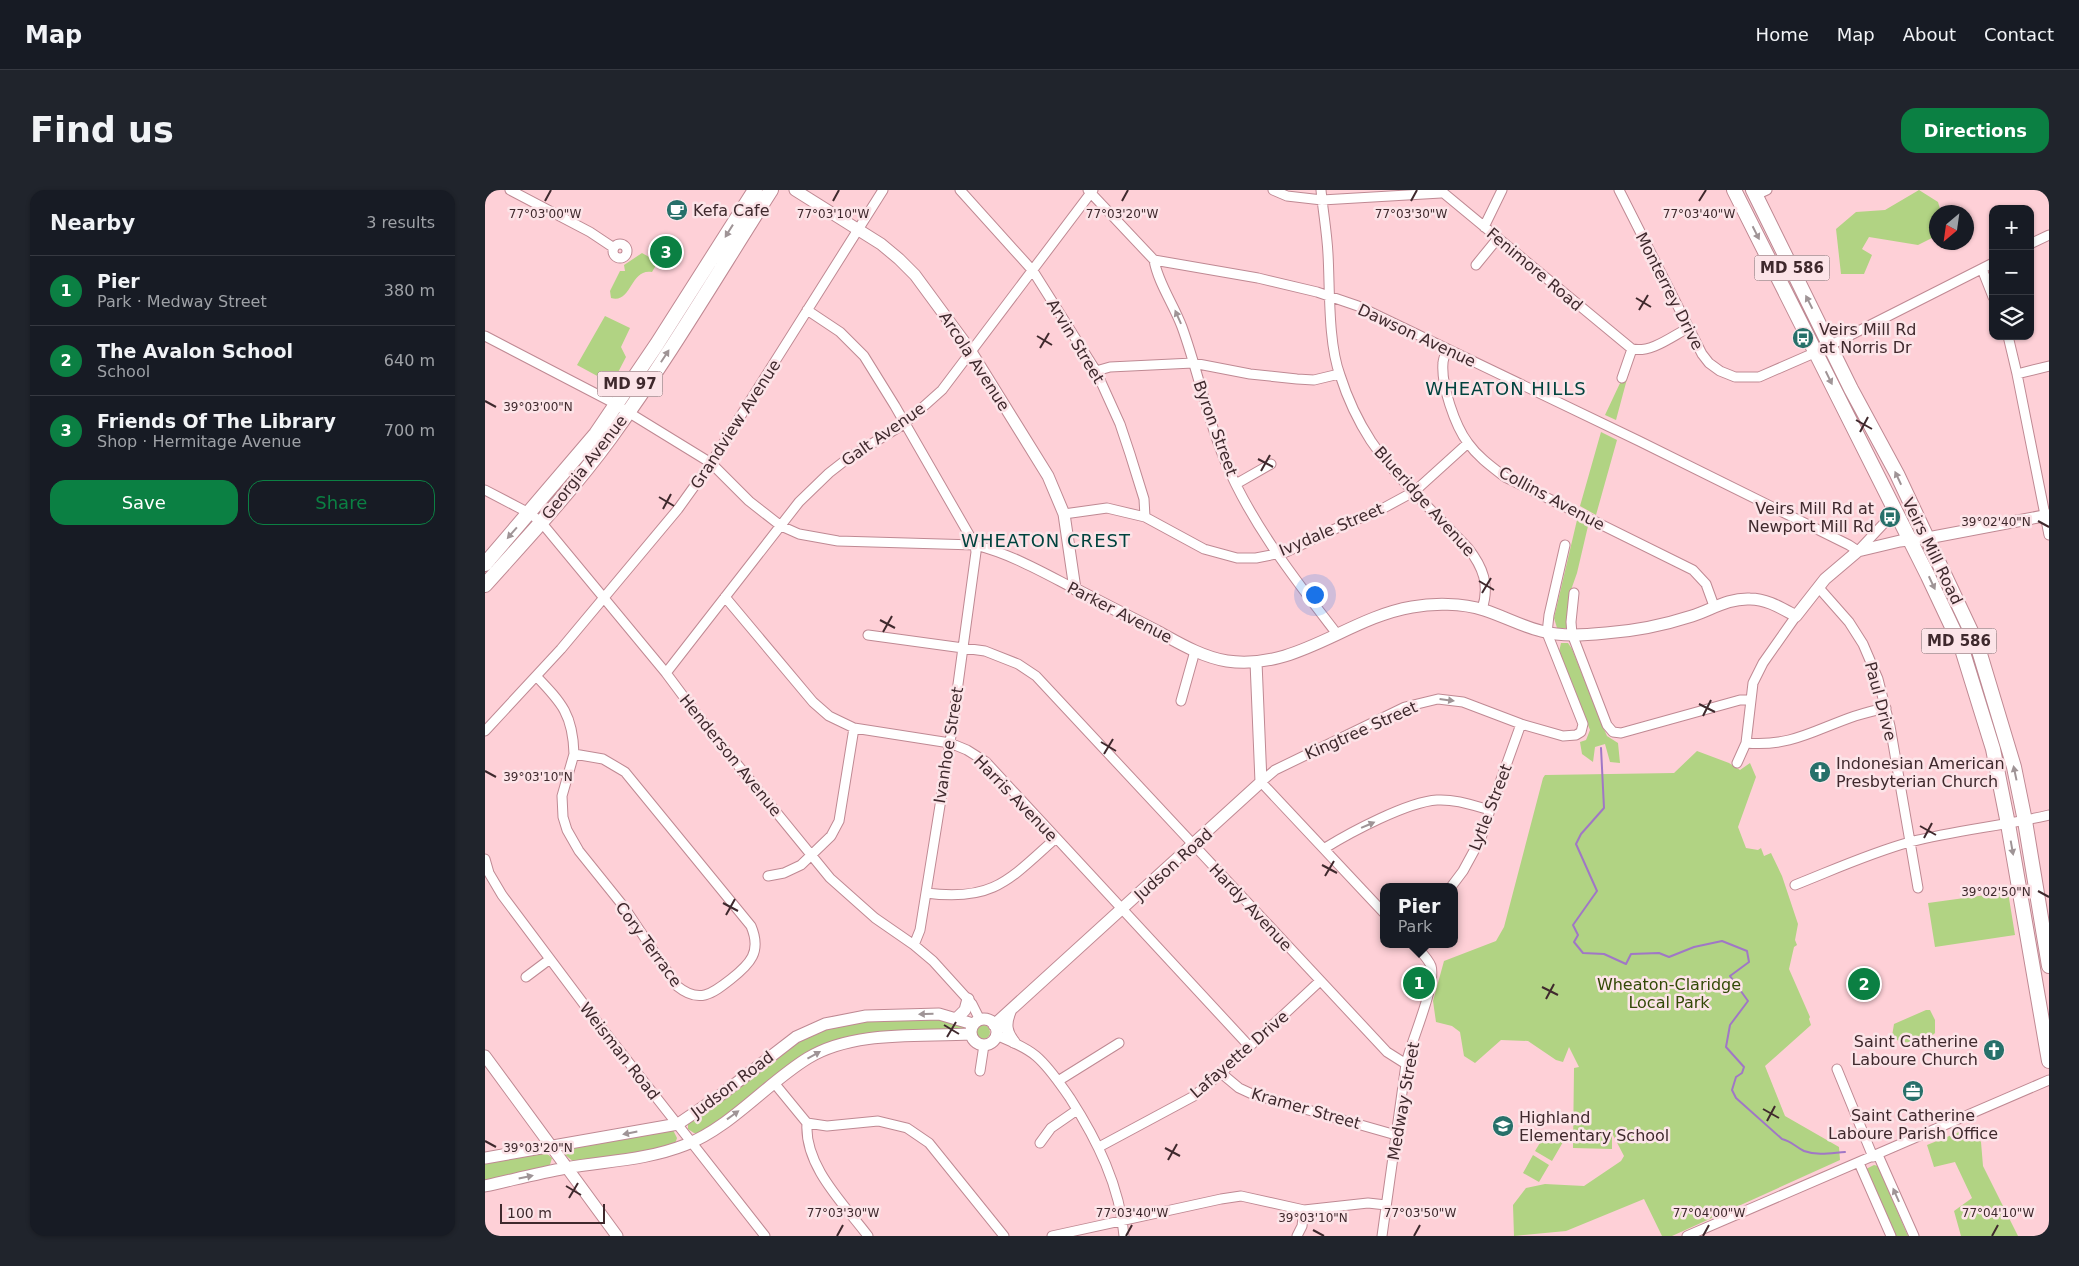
<!DOCTYPE html>
<meta charset="utf-8">
<style>
body{margin:0;font-family:"DejaVu Sans",sans-serif;background:#20242c;color:#f1f3f6}
.controls{position:absolute;right:15px;top:15px;display:grid;overflow:hidden;border-radius:10px;box-shadow:0 1px 4px #0004}
.controls button{width:45px;height:45px;display:grid;place-items:center;padding:0;border:0;border-bottom:1px solid #363941;background:#171b24;color:#f1f3f6;font:25px sans-serif}
.compass{position:absolute;left:1444px;top:15px;width:45px;height:45px;border-radius:50%;background:#171b24;box-shadow:0 1px 4px #0004;rotate:209deg}
.scale{position:absolute;left:15px;bottom:12px;width:105px;box-sizing:border-box;padding-left:5px;border:2px solid #3f292d;border-top:0;font-size:14px;line-height:18px;white-space:nowrap;color:#3f292d;-webkit-text-stroke:4px #fce4e8;paint-order:stroke}
.you{position:absolute;left:829px;top:404px;width:18px;height:18px;margin:-12px;border:4px solid #fff;border-radius:50%;background:#1a73e8;box-shadow:0 0 0 8px #1a73e833}
.badge{display:grid;place-items:center;width:32px;height:32px;border-radius:50%;background:#0b8043;color:#fff;font-size:16px;font-weight:700}
.pin{position:absolute;translate:-50% -50%;border:2px solid #fff;box-shadow:0 1px 5px #0006}
.popup{position:absolute;left:895px;top:693px;width:78px;height:65px;box-sizing:border-box;display:grid;place-content:center;border-radius:10px;background:#171b24;filter:drop-shadow(0 1px 4px #0005);font-size:16px;white-space:nowrap;color:#9ea1a6}
.popup b{font-size:19px;color:#f1f3f6}
.popup::after{content:'';position:absolute;left:50%;top:100%;margin-left:-10px;border:10px solid transparent;border-top-color:#171b24}
.list{margin:0;padding:0;list-style:none}
h2{display:flex;justify-content:space-between;align-items:center;height:65px;margin:0;padding:0 20px;font-size:21px}
h2 small{font-size:16px;font-weight:400;color:#9ea1a6}
.list li{display:grid;grid-template-columns:32px 1fr auto;gap:15px;align-items:center;box-sizing:border-box;height:70px;padding:0 20px;border-top:1px solid #363941}
.list b{display:block;font-size:19px;white-space:nowrap}
.list p{margin:0;font-size:16px;white-space:nowrap;color:#9ea1a6}
.list em{font-size:16px;font-style:normal;color:#9ea1a6}
.actions{display:flex;gap:10px;padding:15px 20px}
.actions a{flex:1;padding:11px 0;border:1px solid #0b8043;border-radius:15px;text-align:center;font-size:18px;color:#0b8043}
.actions .main{background:#0b8043;color:#fff}
.icon{flex:none;width:28px;height:28px;fill:none;stroke:currentColor;stroke-width:2;stroke-linecap:round;stroke-linejoin:round}
.map{position:relative;flex:none;width:1564px;height:1046px;overflow:hidden;border-radius:15px}
header{display:flex;align-items:center;gap:30px;box-sizing:border-box;height:70px;padding:0 25px;background:#171b24;border-bottom:1px solid #363941}
header strong{font-size:24px}
nav{display:flex;gap:28px;margin-inline-start:auto;font-size:18px}
.intro{display:flex;align-items:center;justify-content:space-between;box-sizing:border-box;height:120px;padding:0 30px}
h1{margin:0;font-size:35px}
.button{padding:12px 22px;border-radius:15px;background:#0b8043;color:#fff;font-size:18px;font-weight:700}
main{display:flex;gap:30px;padding:0 30px}
aside{flex:1;background:#171b24;border-radius:15px;box-shadow:0 1px 4px #0004}
.map>svg:first-child{display:block}
</style>
<header>
<strong>Map</strong>
<nav><a>Home</a><a>Map</a><a>About</a><a>Contact</a></nav>
</header>
<div class="intro"><h1>Find us</h1><a class="button">Directions</a></div>
<main>
<aside>
<h2>Nearby<small>3 results</small></h2>
<ul class="list">
<li><span class="badge">1</span><div><b>Pier</b><p>Park · Medway Street</p></div><em>380 m</em></li>
<li><span class="badge">2</span><div><b>The Avalon School</b><p>School</p></div><em>640 m</em></li>
<li><span class="badge">3</span><div><b>Friends Of The Library</b><p>Shop · Hermitage Avenue</p></div><em>700 m</em></li>
</ul>
<div class="actions"><a class="main">Save</a><a>Share</a></div>
</aside>
<div class="map">
<svg width="1564" height="1046" viewBox="0 0 1564 1046">
<rect width="100%" height="100%" fill="#fed0d7"/>
<path fill="#b1d383" d="M1434,0L1453,12L1456,22H1452L1451,46L1433,55L1384,47L1377,59L1387,65L1379,84H1356L1351,39L1371,22L1400,20Z
M157,63L173,72L167,82C145,78 147,114 126,108L125,101L135,81H140L139,75Z
M120,126L145,138L136,157L141,167L127,194L92,175Z
M1142,189L1131,230L1120,225L1136,191Z
M1116,242L1132,250L1111,325L1095,316Z
M1092,330L1103,336L1092,383L1086,400L1081,438H1072L1069,428Z
M1076,453H1083L1087,459L1119,539L1122,546L1133,553L1135,573L1125,572L1120,554L1110,557L1108,572L1097,564L1095,552L1101,550L1105,540L1074,462Z
M1212,561L1244,573L1255,580L1265,573L1271,587L1253,637L1261,658L1273,660L1276,658L1279,666L1286,663L1297,686L1313,734L1310,750L1312,755L1309,757L1304,779L1325,827L1324,829L1326,835L1280,876L1300,926L1354,957L1355,970L1187,1046H1177L1159,1009L1081,1041L1029,1046L1028,1015L1041,998L1060,994L1099,996L1136,971L1139,966L1127,943V959L1088,958L1089,878L1094,877L1084,857L1078,872L1071,870L1043,851L1016,850L990,873L979,866L975,842L967,836L951,832L948,811L959,771L1011,751L1019,737L1058,588L1060,585L1189,583Z
M1523,702L1530,745L1450,757L1443,713Z
M1441,820H1445L1450,830V843C1441,852 1415,857 1407,846L1409,834Z
M449,827L481,835L479,841L363,847L216,943H209L203,939V931L310,851L366,831Z
M491 842a7 7 0 1 1 14 0a7 7 0 1 1-14 0Z
M1484,938L1496,952L1498,976L1533,1046H1476L1469,1021L1487,1008L1470,972L1449,977L1442,955Z
M188,940L192,948L190,954L160,962L89,972L79,964L85,957Z
M1061,943L1078,952L1067,971L1050,961Z
M60,962L67,968L64,978L0,990V972Z
M1048,965L1064,975L1054,992L1038,983Z
M1389,975L1393,976L1423,1046H1408L1381,979Z"/>
<g fill="none" stroke-linecap="round" stroke-linejoin="round">
<path stroke="#a077c6" stroke-width="2" d="M1116,558L1119,618L1096,644L1091,654L1112,701L1088,735L1093,745L1089,752L1098,763L1119,764L1141,774L1146,764L1174,763L1184,767L1209,757L1237,751L1262,761L1264,772L1245,786L1263,811L1245,835L1241,857L1259,877L1257,883L1251,887L1247,900L1251,908L1297,949C1306,951 1311,957 1319,961C1333,966 1346,963 1360,962"/>
<g stroke="#bf8993" stroke-width="11">
<path id="street" d="M25,0L105,42L129,58
M475,0L548,81L611,181L635,234L645,264L659,309L660,327
M603,0L669,70L773,88L832,102L873,116L1154,251L1364,355L1373,361L1402,330
M788,0L802,6L837,10L956,3
M836,0C838,21 842,43 843,64C845,99 843,153 855,185C862,207 873,231 886,251C912,289 951,324 983,358C998,377 1005,395 997,419
M955,0L1147,159C1166,163 1186,147 1203,138
M1134,0L1217,164L1224,173L1235,181L1250,187H1274L1336,160L1508,73
M1271,5L1282,0
M999,37L1017,0
M1545,54L1564,45
M128 61a7 7 0 1 1 14 0a7 7 0 1 1-14 0Z
M669,70C673,93 689,115 697,137C713,181 722,228 740,271C767,335 810,389 852,444
M991,75L1013,48
M1497,79L1508,107
M322,120L355,142L379,166L410,216L490,355L491,362L465,553L435,740L429,755
M0,146L125,211L226,273L264,311L296,336L314,344L353,351L490,355C526,364 557,382 590,399
M1523,146L1532,184L1564,345
M962,159C961,163 958,169 958,173C956,195 970,236 983,253C993,267 1007,277 1020,287L1208,380L1221,394L1229,416
M611,181L625,177L708,173L765,184L812,189L829,190L854,184
M1532,184L1564,176
M1137,188L1147,159
M751,294L786,274
M0,300L44,323L56,332L181,483L216,530L345,688L390,728L429,755L448,771L487,814L495,830
M579,324L622,318L660,327L719,359L752,368H771L801,362L852,338L895,320L930,301L983,253
M1334,398L1364,432L1378,454L1393,489L1405,536L1433,698
M1089,403L1086,432L1087,444L1122,535L1128,542L1136,543L1255,510H1265
M240,407L328,512L344,526L369,538L465,553L482,560L501,572L765,857
M383,445L500,461L533,474L551,486L902,862L921,874
M181,483L314,312L344,283L362,269L419,234L457,200L608,0
M51,486C77,513 88,525 89,564
M696,511L710,461
M0,541L76,459L193,319L226,273L398,0
M1261,553C1306,557 1329,540 1370,526C1380,523 1391,520 1401,518
M89,564L118,569L140,582L266,736C277,762 265,774 246,789C227,804 214,814 192,796L139,717L94,661L82,640L78,627L77,606Z
M1252,573L1261,553L1268,493L1278,473L1311,426
M840,658C866,642 922,612 952,610C970,609 987,615 1005,620
M0,669L4,683L17,705L116,837L280,1046
M283,686L299,683L316,675L346,646L354,631L369,538
M1310,695C1348,680 1385,663 1425,652C1471,640 1518,636 1564,625
M966,697L978,681L996,648L1005,620L1036,534
M441,703C508,712 524,690 571,648
M899,723L776,592L790,580L920,517L953,509L978,512L1036,534L1078,546L1091,545L1096,542L1098,534L1062,443L1064,425L1080,355
M41,787L65,769
M511,845C525,851 539,856 551,866C565,878 575,894 585,908C612,950 635,996 639,1046
M1352,879L1388,967
M495,881L499,855
M736,883L754,898L767,904L911,945
M573,891L634,853
M290,894L322,933C319,976 359,1014 383,1046
M322,933L342,936L393,931L422,938L444,953L519,1046
M555,953L566,938L592,920
M614,957L709,906L736,883L835,791
M1393,965L1429,1046
M1374,973L1406,1046
M567,1046L736,1009L756,1006L819,1020L883,1013L901,1015
M812,1046L817,1036L819,1020
M897,1046L921,874C926,851 952,794 946,776C943,768 934,760 929,754
M1202,1046L1564,890"/>
</g>
<g stroke="#bf8993" stroke-width="13">
<path id="secondary" d="M310,0L396,54L414,69L430,85L483,157L563,286L579,324L590,399C617,413 645,427 672,441C694,453 717,467 742,471C811,481 862,428 927,417C948,413 977,413 999,420C1018,426 1036,436 1056,441C1077,447 1100,445 1121,443C1150,441 1179,435 1207,426C1226,420 1243,408 1265,409C1282,409 1296,418 1311,426L1340,389L1373,361L1415,351L1448,347L1564,325
M525,822C520,834 521,842 529,852
M472,828L480,820L483,809
M486 842a13 13 0 1 1 26 0a13 13 0 1 1-26 0Z
M509,835L776,592L771,472
M0,866L132,1046
M0,968L193,934L237,904L311,847L340,834L381,826L454,824L488,834
M0,996C27,990 54,983 81,978C121,971 162,970 200,955C245,938 282,893 323,868C369,840 434,847 486,844"/>
</g>
<g stroke="#bf8993" stroke-width="16">
<path id="primary" d="M1249,0L1443,386L1476,456L1508,559L1523,634L1564,871
M1268,0L1366,199L1412,284L1492,454L1529,577L1540,631L1564,776
M0,374L111,244L172,154L270,0
M0,395C43,347 87,300 125,248C183,168 233,83 286,0"/>
</g>
<use href="#street" stroke="#fff" stroke-width="9"/>
<use href="#secondary" stroke="#fff" stroke-width="11"/>
<use href="#primary" stroke="#fff" stroke-width="14"/>
</g>
<defs><path id="oneway-solid" d="M-6-.8H1V-3.2L6.5 0L1 3.2V.8H-6Z" transform="scale(1.25)"/></defs>
<g fill="#9f9496">
<use href="#oneway-solid" transform="translate(244 41) rotate(122)"/>
<use href="#oneway-solid" transform="translate(1271 43) rotate(63)"/>
<use href="#oneway-solid" transform="translate(1324 112) rotate(-117)"/>
<use href="#oneway-solid" transform="translate(693 127) rotate(-114)"/>
<use href="#oneway-solid" transform="translate(180 166) rotate(-57)"/>
<use href="#oneway-solid" transform="translate(1344 188) rotate(64)"/>
<use href="#oneway-solid" transform="translate(1413 288) rotate(-115)"/>
<use href="#oneway-solid" transform="translate(27 343) rotate(131)"/>
<use href="#oneway-solid" transform="translate(1447 393) rotate(65)"/>
<use href="#oneway-solid" transform="translate(962 510) rotate(7)"/>
<use href="#oneway-solid" transform="translate(1530 583) rotate(-102)"/>
<use href="#oneway-solid" transform="translate(883 635) rotate(-23)"/>
<use href="#oneway-solid" transform="translate(1527 658) rotate(80)"/>
<use href="#oneway-solid" transform="translate(441 824) rotate(179)"/>
<use href="#oneway-solid" transform="translate(329 865) rotate(-29)"/>
<use href="#oneway-solid" transform="translate(248 925) rotate(-36)"/>
<use href="#oneway-solid" transform="translate(145 943) rotate(169)"/>
<use href="#oneway-solid" transform="translate(41 987) rotate(-12)"/>
<use href="#oneway-solid" transform="translate(1411 1005) rotate(-114)"/>
</g>
<path fill="none" stroke="#3f292d" stroke-width="2" d="M60,11L66,0M348,11L354,0M637,11L643,0M926,11L932,0M1214,11L1221,0M1151,108L1166,117M1154,120L1163,105M552,146L567,155M555,158L564,143M0,211L11,217M1371,230L1387,239M1375,242L1383,227M773,269L788,277M776,281L785,265M174,307L189,316M178,319L186,304M1553,331L1564,337M994,391L1009,400M997,403L1006,388M395,430L410,438M398,442L407,426M1214,514L1230,522M1218,526L1226,510M616,552L631,561M619,564L628,549M0,581L11,587M1435,636L1451,645M1439,648L1447,633M837,675L852,683M840,686L849,671M1553,701L1564,707M238,713L253,721M241,725L250,709M1057,797L1073,805M1061,809L1069,794M459,835L474,844M462,847L471,832M1278,919L1294,928M1282,931L1290,916M0,951L11,957M680,958L695,966M683,970L692,954M81,996L96,1005M84,1008L93,993M828,1040L839,1046M352,1046L358,1035M641,1046L647,1035M929,1046L935,1035M1218,1046L1224,1035M1507,1046L1513,1035"/>
<defs>
<g id="cafe-disc" transform="scale(1.125)"><circle r="9.5" fill="#27706a" stroke="#fce4e8"/><path d="M-5.5-4.5H6V0H3Q3 3.5 0 3.5H-2.5Q-5.5 3.5-5.5 0ZM3-3.2v2h1.7v-2ZM-6 4.5H4V6H-6Z" fill="#fff"/></g>
<g id="bus-disc" transform="scale(1.125)"><circle r="9.5" fill="#27706a" stroke="#fce4e8"/><path d="M-5-6H5V4H4V6H2V4H-2V6H-4V4H-5ZM-3.5-4V0h7V-4ZM-3.5 1.2v1.5H-2V1.2ZM2 1.2v1.5H3.5V1.2Z" fill="#fff"/></g>
<g id="church-disc" transform="scale(1.125)"><circle r="9.5" fill="#27706a" stroke="#fce4e8"/><path d="M-1.2-6h2.4v3.5h3.3v2.4h-3.3V6h-2.4V-.1h-3.3v-2.4h3.3Z" fill="#fff"/></g>
<g id="office-disc" transform="scale(1.125)"><circle r="9.5" fill="#27706a" stroke="#fce4e8"/><path d="M-6-3h4V-5.5h4V-3h4V5H-6ZM-1-4.5V-3h2v-1.5ZM-6 0V1H6V0Z" fill="#fff"/></g>
<g id="school-disc" transform="scale(1.125)"><circle r="9.5" fill="#27706a" stroke="#fce4e8"/><path d="M0-5L7-2L0 1L-7-2ZM-4 1L0 2.5L4 1V4Q0 6-4 4Z" fill="#fff"/></g>
</defs>
<g fill-rule="evenodd">
<use href="#cafe-disc" x="192" y="20"/>
<use href="#bus-disc" x="1318" y="148"/>
<use href="#bus-disc" x="1405" y="327"/>
<use href="#church-disc" x="1335" y="582"/>
<use href="#church-disc" x="1509" y="860"/>
<use href="#office-disc" x="1428" y="901"/>
<use href="#school-disc" x="1018" y="936"/>
</g>
<g text-anchor="middle" stroke-width="5" stroke-linejoin="round" paint-order="stroke">
<g fill="#fce4e8" stroke="#786165" stroke-width="1">
<rect x="1269.5" y="65.5" width="75" height="25" rx="4"/>
<rect x="112.5" y="181.5" width="65" height="25" rx="4"/>
<rect x="1436.5" y="438.5" width="75" height="25" rx="4"/>
</g>
<g font-size="15" font-weight="bold" fill="#3f292d">
<text x="1307" y="83">MD 586</text>
<text x="145" y="199">MD 97</text>
<text x="1474" y="456">MD 586</text>
</g>
<g font-size="16" fill="#3f292d" stroke="#fce4e8" text-anchor="start">
<text x="208" y="26">Kefa Cafe</text>
<text x="1334" y="145">Veirs Mill Rd<tspan x="1334" dy="18">at Norris Dr</tspan></text>
<text x="1389" y="324" text-anchor="end">Veirs Mill Rd at<tspan x="1389" dy="18">Newport Mill Rd</tspan></text>
<text x="1351" y="579">Indonesian American<tspan x="1351" dy="18">Presbyterian Church</tspan></text>
<text x="1493" y="857" text-anchor="end">Saint Catherine<tspan x="1493" dy="18">Laboure Church</tspan></text>
<text x="1428" y="931" text-anchor="middle">Saint Catherine<tspan x="1428" dy="18">Laboure Parish Office</tspan></text>
<text x="1034" y="933">Highland<tspan x="1034" dy="18">Elementary School</tspan></text>
</g>
<g font-size="16" fill="#3f292d" stroke="#fce4e8">
<text transform="translate(1050 79) rotate(40)" y="6">Fenimore Road</text>
<text transform="translate(1185 101) rotate(63)" y="6">Monterrey Drive</text>
<text transform="translate(932 145) rotate(25)" y="6">Dawson Avenue</text>
<text transform="translate(591 151) rotate(59)" y="6">Arvin Street</text>
<text transform="translate(490 171) rotate(57)" y="6">Arcola Avenue</text>
<text transform="translate(250 234) rotate(-57)" y="6">Grandview Avenue</text>
<text transform="translate(731 238) rotate(70)" y="6">Byron Street</text>
<text transform="translate(398 244) rotate(-35)" y="6">Galt Avenue</text>
<text transform="translate(99 277) rotate(-52)" y="6">Georgia Avenue</text>
<text transform="translate(1067 308) rotate(28)" y="6">Collins Avenue</text>
<text transform="translate(940 311) rotate(48)" y="6">Blueridge Avenue</text>
<text transform="translate(846 339) rotate(-23)" y="6">Ivydale Street</text>
<text transform="translate(1448 361) rotate(64)" y="6">Veirs Mill Road</text>
<text transform="translate(635 422) rotate(27)" y="6">Parker Avenue</text>
<text transform="translate(1396 511) rotate(75)" y="6">Paul Drive</text>
<text transform="translate(876 540) rotate(-24)" y="6">Kingtree Street</text>
<text transform="translate(463 555) rotate(-81)" y="6">Ivanhoe Street</text>
<text transform="translate(246 565) rotate(51)" y="6">Henderson Avenue</text>
<text transform="translate(531 608) rotate(46)" y="6">Harris Avenue</text>
<text transform="translate(1005 617) rotate(-69)" y="6">Lytle Street</text>
<text transform="translate(688 674) rotate(-42)" y="6">Judson Road</text>
<text transform="translate(766 717) rotate(47)" y="6">Hardy Avenue</text>
<text transform="translate(164 754) rotate(54)" y="6">Cory Terrace</text>
<text transform="translate(135 861) rotate(52)" y="6">Weisman Road</text>
<text transform="translate(754 864) rotate(-41)" y="6">Lafayette Drive</text>
<text transform="translate(247 894) rotate(-37)" y="6">Judson Road</text>
<text transform="translate(918 911) rotate(-80)" y="6">Medway Street</text>
<text transform="translate(821 918) rotate(16)" y="6">Kramer Street</text>
</g>
<g font-size="16" fill="#334907" stroke="#fce4e8">
<text x="1184" y="800">Wheaton-Claridge<tspan x="1184" dy="18">Local Park</tspan></text>
</g>
<g font-size="18" letter-spacing="1" fill="#00433e" stroke="#fce4e8">
<text x="1021" y="205">WHEATON HILLS</text>
<text x="561" y="357">WHEATON CREST</text>
</g>
</g>
<g font-size="12" text-anchor="middle" fill="#3f292d" stroke="#fce4e8" stroke-width="5" stroke-linejoin="round" paint-order="stroke">
<text x="60" y="28">77°03'00"W</text>
<text x="348" y="28">77°03'10"W</text>
<text x="637" y="28">77°03'20"W</text>
<text x="926" y="28">77°03'30"W</text>
<text x="1214" y="28">77°03'40"W</text>
<text x="53" y="221">39°03'00"N</text>
<text x="1511" y="336">39°02'40"N</text>
<text x="53" y="591">39°03'10"N</text>
<text x="1511" y="706">39°02'50"N</text>
<text x="53" y="962">39°03'20"N</text>
<text x="358" y="1027">77°03'30"W</text>
<text x="647" y="1027">77°03'40"W</text>
<text x="935" y="1027">77°03'50"W</text>
<text x="1224" y="1027">77°04'00"W</text>
<text x="1513" y="1027">77°04'10"W</text>
<text x="828" y="1032">39°03'10"N</text>
</g>
</svg>
<div class="controls">
<button>+</button>
<button>−</button>
<button><svg class="icon" aria-label="layers" viewBox="0 0 24 24"><path d="M12 4l9 5-9 5-9-5zM3 14l9 5 9-5"/></svg></button>
</div>
<svg class="compass" viewBox="-18 -18 36 36"><path d="M0-13l5 13h-10z" fill="#e53935"/><path d="M0 13l5-13h-10z" fill="#9ea1a6"/></svg>
<div class="scale">100 m</div>
<div class="you"></div>
<div class="pin badge" style="left:934px;top:793px">1</div>
<div class="popup"><b>Pier</b>Park</div>
<div class="pin badge" style="left:1379px;top:794px">2</div>
<div class="pin badge" style="left:181px;top:62px">3</div>
</div>
</main>
